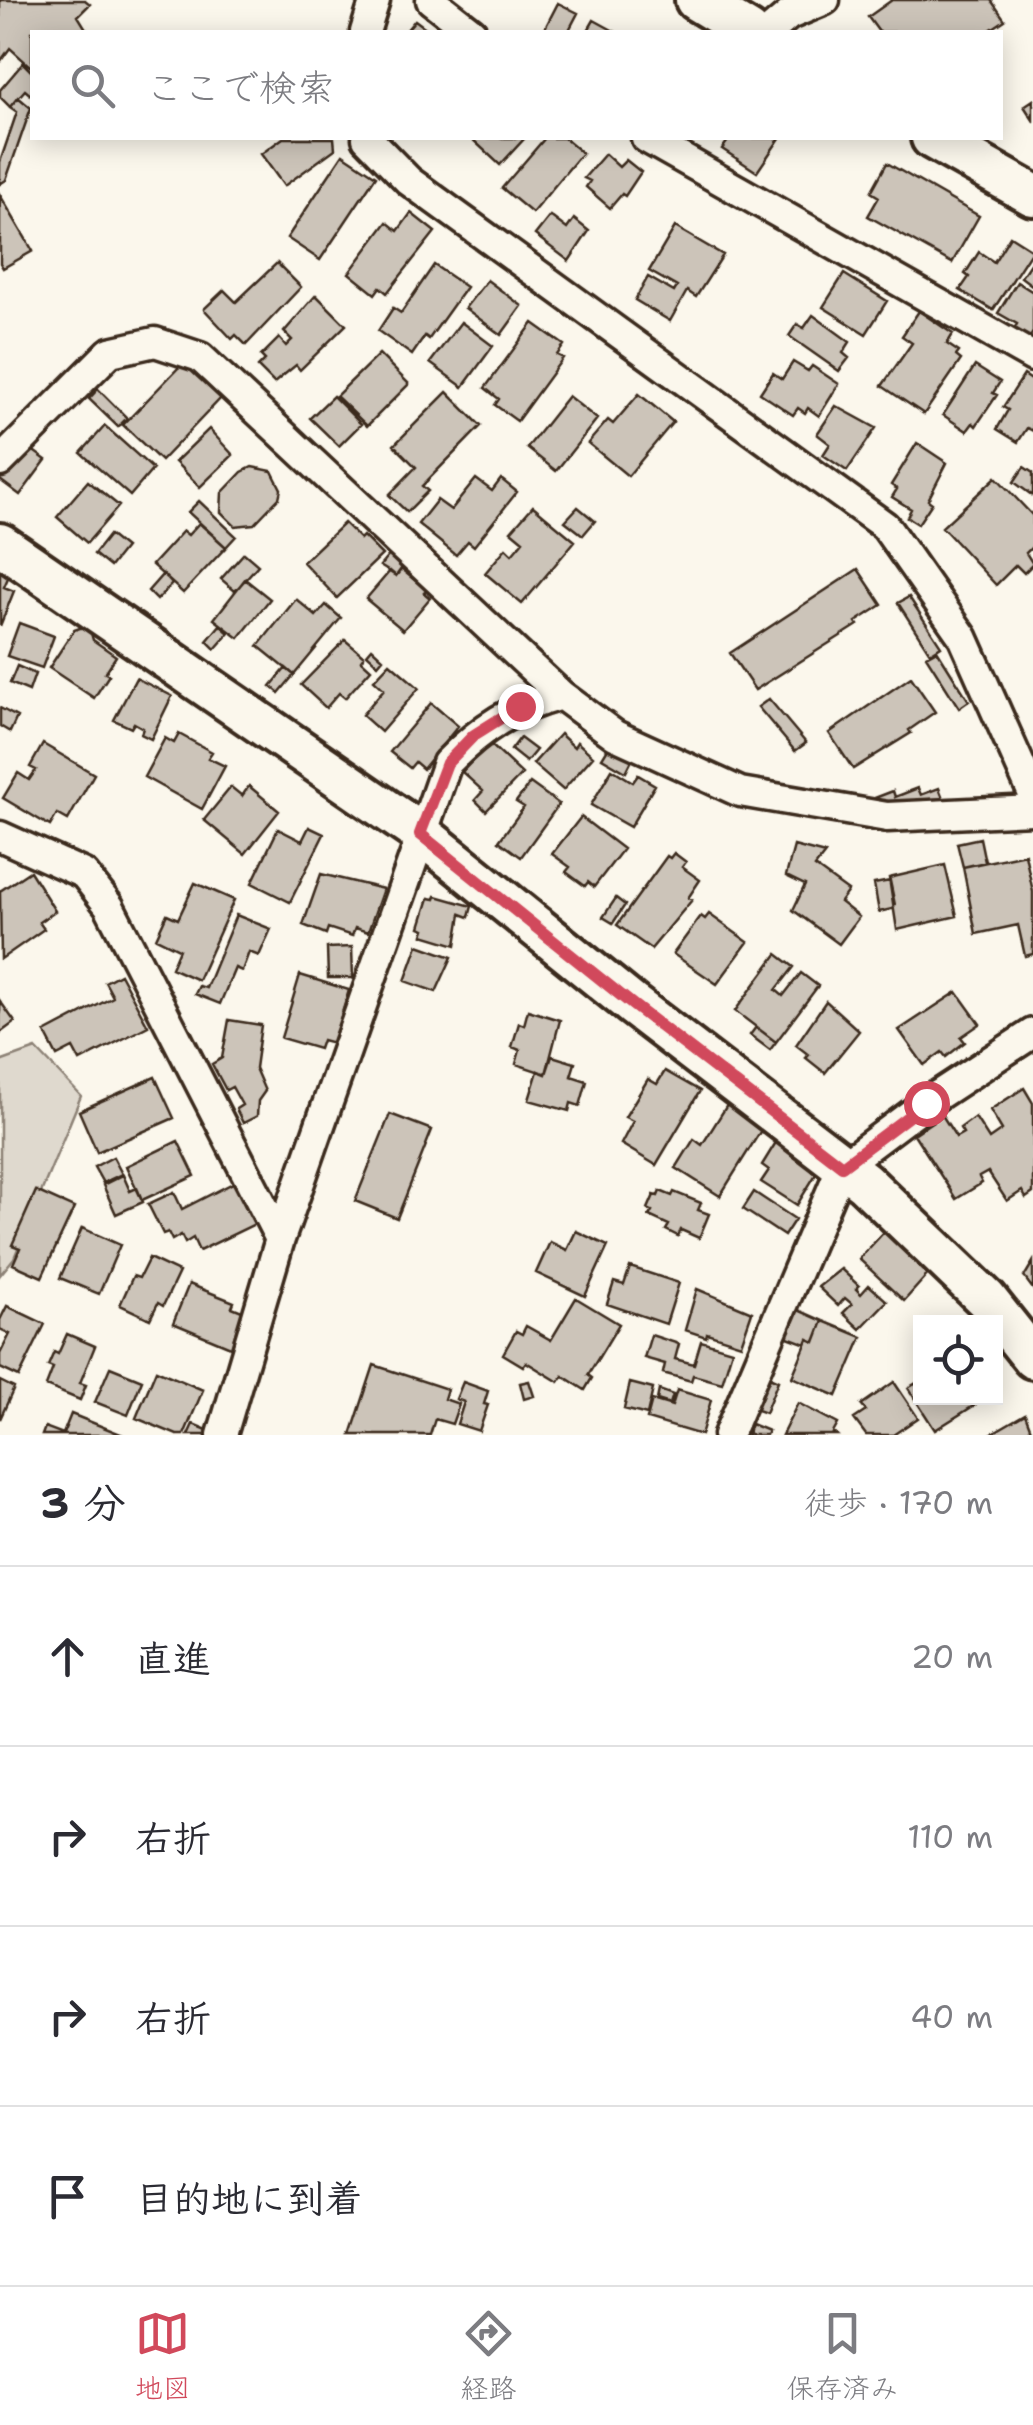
<!DOCTYPE html>
<html lang="ja">
<meta charset="utf-8">
<style>
body{margin:0;font-family:"Shantell Sans","Klee One",sans-serif;background:#f2f2f3;color:#2b2b33}
.controls{position:absolute;right:30px;bottom:30px;display:grid;overflow:hidden;border-radius:0px;box-shadow:0 5px 25px #0003}
.controls button{width:90px;height:90px;display:grid;place-items:center;padding:0;border:0;border-bottom:2px solid #e1e1e2;background:#fff;color:#2b2b33;font:50px sans-serif}
.stop{position:absolute;width:30px;height:30px;margin:-22px;border:8px solid #d1495b;border-radius:50%;background:#fff}
.stop.end{background:#d1495b;border-color:#fff;box-shadow:0 2px 10px #0008}
.list{margin:0;padding:0;list-style:none}
h2{display:flex;justify-content:space-between;align-items:center;height:130px;margin:0;padding:0 40px;font-size:42px}
h2 small{font-size:32px;font-weight:400;color:#7c7c81}
.list li{display:grid;grid-template-columns:65px 1fr auto;gap:30px;align-items:center;box-sizing:border-box;height:180px;padding:0 40px;border-top:2px solid #e1e1e2}
.list b{display:block;font-size:38px;white-space:nowrap}
.list em{font-size:32px;font-style:normal;color:#7c7c81}
.icon{flex:none;width:55px;height:55px;fill:none;stroke:currentColor;stroke-width:2;stroke-linecap:round;stroke-linejoin:round}
.map{position:relative;flex:none;width:1033px;height:1435px;overflow:hidden}
.search{position:absolute;background:#fff;box-shadow:0 5px 25px #0003;left:30px;right:30px;top:30px;height:110px;display:flex;align-items:center;gap:25px;box-sizing:border-box;padding:0 35px;border-radius:0px;color:#7c7c81;font-size:38px}
.sheet{height:850px;background:#fff}
nav{display:flex;justify-content:space-around;align-items:center;box-sizing:border-box;height:140px;border-top:2px solid #e1e1e2;background:#fff;font-size:28px;color:#7c7c81}
nav a{display:grid;justify-items:center;gap:5px}
nav .on{color:#d1495b}
.map>svg:first-child{display:block}
</style>
<div class="map">
<svg width="1033" height="1435" viewBox="0 0 1033 1435">
<rect width="100%" height="100%" fill="#fbf7ec"/>
<filter id="ink" filterUnits="userSpaceOnUse"><feTurbulence type="fractalNoise" baseFrequency=".01" numOctaves="2"/><feDisplacementMap in="SourceGraphic" scale="20" xChannelSelector="R" yChannelSelector="G"/><feConvolveMatrix kernelMatrix="1 2 1 2 8 2 1 2 1" color-interpolation-filters="sRGB"/></filter>
<g filter="url(#ink)">
<path fill="#dfd9ce" stroke="#8d8276" stroke-width="2.5" d="M36,1049L81,1096L14,1258L0,1275V1062Z"/>
<path fill="#ccc4b9" stroke="#3b2a1e" stroke-width="2.5" d="M0,0H85L90,4L78,16L88,32H32V68L10,48L0,62Z
M892,0H991L1005,20L987,32H879L868,17Z
M558,3L578,13L568,32H543Z
M415,20L431,32H405Z
M594,20L616,32H587Z
M23,63L32,72V96L25,90L10,107L0,97V90Z
M18,97L31,108L6,180L0,184V162L17,112L10,107Z
M1033,100V120L1024,106Z
M283,138H334L335,149L284,186L261,154Z
M471,138H523L524,139L500,165Z
M545,138H564L582,153L532,213L502,188Z
M730,138H780L757,172L722,149Z
M343,154L376,176L320,260L287,238Z
M605,154L619,167L626,160L641,172L625,196L622,194L610,208L586,187L590,181L584,178Z
M887,163L979,216L952,263L868,216L879,197L871,192Z
M0,195L33,251L3,268L0,263Z
M411,213L435,232L387,293L380,287L375,294L349,273L387,222L398,231Z
M550,216L567,229L574,219L589,231L569,261L535,235Z
M675,227L723,255L696,297L687,291L670,321L635,300L648,277L674,292L677,287L649,271Z
M1010,236L1032,250L993,310L960,290L969,277L965,274L979,252L994,262Z
M1031,262L1033,264V286L1021,277Z
M277,263L301,287L246,345L236,335L232,339L204,309L224,290L236,302Z
M434,265L466,287L429,339L425,336L412,355L378,331L393,308L401,313Z
M844,274L887,301L866,334L823,307Z
M487,280L522,306L501,335L465,308Z
M1017,282L1033,292V332L1029,339L1014,329L1017,324L998,313Z
M316,295L346,325L300,370L296,365L274,383L258,367L265,360L261,356L279,338L286,346L292,340L284,332Z
M919,311L953,334L947,344L959,352L956,356L961,360L924,414L882,386L912,343L902,336Z
M813,315L850,342L843,353L849,358L839,371L789,336L797,324L804,328Z
M461,322L493,346L463,387L430,363Z
M533,323L564,345L557,355L563,358L517,421L495,405L499,399L485,388Z
M379,354L409,384L367,426L336,396Z
M184,362L221,398L161,461L123,425Z
M793,362L808,371L812,366L839,384L819,416L808,408L805,413L798,408L793,415L760,393L773,373L782,379Z
M975,366L1000,382L993,393L997,395L976,426L973,423L967,431L943,415Z
M1024,375L1033,381V431L1027,428L1018,442L997,429L1008,410L1003,407Z
M98,389L127,418L118,427L89,399Z
M447,392L481,426L422,486L428,491L407,512L389,495L416,467L394,445Z
M639,394L673,422L628,476L588,443L608,420L613,424Z
M333,396L361,424L339,446L310,418Z
M568,396L597,419L556,471L527,448Z
M836,406L876,428L847,471L823,455L830,444L817,434Z
M105,426L153,469L130,496L81,453Z
M209,429L233,455L200,487L175,462Z
M917,443L947,463L928,500L932,503L918,524L907,517L911,509L892,497L897,489L891,485Z
M24,444L46,460L20,495L0,480V476Z
M252,467L272,471L281,489L279,498L254,524L235,526L221,512L222,493L242,472Z
M1024,467L1033,473V496L1014,482Z
M996,477L1033,516V546L1026,553L1033,564L1024,573L1016,565L996,585L942,527Z
M476,479L492,491L501,479L517,492L474,546L468,541L456,555L418,524L437,500L451,510Z
M88,481L119,506L87,543L57,517Z
M199,501L236,536L226,547L188,512Z
M533,506L575,541L522,604L485,573L506,548L512,554L523,541L511,531Z
M578,507L595,521L583,535L565,521Z
M199,523L226,547L183,593L152,565L183,531L188,535Z
M344,523L360,539L363,536L382,555L337,598L303,562Z
M109,535L125,548L110,567L94,554Z
M395,548L409,560L396,576L380,566Z
M244,553L258,565L235,591L221,579Z
M0,558L13,566L4,587L14,591L0,626Z
M401,569L427,590L424,593L430,598L403,630L366,599L390,571L396,576Z
M858,569L882,605L856,622L858,625L755,690L730,653Z
M163,574L172,584L157,600L148,591Z
M245,579L270,599L239,638L214,619Z
M909,597L941,646L930,653L898,603Z
M296,599L316,616L326,605L341,618L294,675L258,646Z
M19,623L54,636L42,668L7,656Z
M220,625L229,633L215,649L207,641Z
M83,627L91,633L93,640L116,656L105,673L109,675L94,698L49,668L74,630Z
M345,640L364,656L361,660L371,669L345,698L339,693L326,708L301,685Z
M372,648L383,658L378,664L367,654Z
M937,650L969,701L959,708L926,656Z
M390,663L419,688L381,732L362,715L384,689L374,680Z
M17,666L35,674L29,691L10,683Z
M286,668L294,675L279,693L271,686Z
M911,677L935,712L909,730L911,733L853,769L829,733Z
M136,678L172,696L151,739L141,734L143,728L134,723L131,728L114,720Z
M769,699L806,743L795,751L758,707Z
M431,703L458,726L423,769L415,762L410,768L390,752Z
M0,708L17,717L10,732L0,726Z
M179,734L212,752L208,758L225,766L202,809L144,777L165,738L174,743Z
M560,734L574,747L577,742L593,756L563,790L533,764Z
M520,738L536,750L526,762L511,750Z
M489,743L522,774L486,811L475,800L483,791L462,772Z
M43,744L94,774L68,820L57,814L50,826L3,798L18,773L29,780L36,770L30,767Z
M610,745L633,758L626,772L602,758Z
M612,769L633,782L638,775L655,785L630,827L591,805Z
M530,783L559,804L521,857L499,841L524,807L516,802Z
M249,786L279,811L245,854L204,820L231,787L242,796Z
M918,788L921,795L939,788L943,798L923,806L921,800L900,808L897,801L876,810L872,799L893,791L895,797Z
M581,817L623,849L594,887L588,882L585,886L566,872L570,867L552,854Z
M309,827L324,834L290,902L252,883L278,829L302,841Z
M980,838L985,862L963,867L957,843Z
M794,846L825,854L815,867L848,891L840,902L859,917L839,944L793,910L805,885L786,876Z
M674,853L686,862L682,867L700,880L688,898L692,900L651,949L617,925L667,856L670,858Z
M1025,854L1033,892V954L1025,956L1018,925L976,934L963,867Z
M945,865L957,916L897,930L889,878Z
M30,871L55,911L39,922L44,929L1,959L0,891Z
M321,874L383,889L368,932L355,928L352,936L328,928L326,934L303,925Z
M890,881L895,905L892,909L879,912L874,884Z
M195,883L234,900L198,980L171,968L179,949L156,938L167,914L178,919Z
M436,896L472,906L469,917L461,914L456,945L423,935L425,929L420,927L429,898L435,899Z
M616,898L625,905L613,923L603,917Z
M709,914L748,942L717,984L673,954L701,916L705,919Z
M236,915L271,929L259,956L249,952L242,971L235,968L220,1004L195,994L199,986L206,988Z
M418,945L452,957L436,992L405,981Z
M352,947L353,978H328L327,948Z
M777,954L794,967L776,990L783,996L801,973L818,986L776,1042L735,1011Z
M120,974L148,1026L80,1061L73,1048L57,1056L45,1033L113,997L105,982Z
M300,975L349,990L333,1043L322,1040L319,1049L281,1038Z
M957,992L980,1024L961,1037L965,1042L946,1057L942,1052L924,1065L899,1030Z
M0,1001L15,1022L0,1033Z
M826,1001L859,1031L825,1073L806,1058L809,1055L796,1045Z
M528,1010L560,1020L546,1074L516,1064L520,1050L512,1047L519,1023L524,1025Z
M229,1020L261,1025L255,1068L265,1091L258,1101L257,1116L243,1123L236,1109L242,1105L232,1087L226,1090L212,1064L222,1058Z
M756,1027L776,1042L770,1050L750,1035Z
M552,1056L575,1063L571,1076L587,1081L580,1106L571,1103L569,1111L529,1100L538,1071L546,1074Z
M665,1071L700,1091L656,1165L621,1144L633,1121L625,1117L648,1079L657,1084Z
M155,1077L174,1118L97,1152L79,1111Z
M1024,1088L1033,1103V1193L1026,1198L1022,1191L1007,1201L988,1172L979,1177L982,1183L956,1199L914,1134L942,1115L956,1137L963,1133L960,1128L975,1117L989,1139L1002,1130L990,1110Z
M729,1102L765,1124L720,1196L676,1168L694,1139L702,1145Z
M390,1114L432,1130L397,1218L355,1201Z
M778,1139L821,1166L797,1205L761,1182L769,1170L762,1165Z
M178,1141L195,1176L142,1200L126,1166Z
M113,1157L122,1174L103,1183L94,1167Z
M123,1175L130,1191L137,1188L143,1202L116,1214L103,1185Z
M239,1180L259,1222L199,1251L193,1238L185,1243L181,1235L172,1240L168,1232L163,1234L148,1204L174,1192L182,1209Z
M36,1191L74,1208L42,1277L13,1264L20,1248L12,1245Z
M660,1191L672,1196L674,1192L701,1203L698,1210L709,1214L699,1238L681,1230L678,1236L666,1230L669,1225L649,1216L652,1211L648,1209L654,1195L658,1196Z
M754,1192L795,1219L784,1236L743,1209Z
M82,1228L120,1245L99,1294L60,1278Z
M576,1231L608,1246L585,1296L536,1273L550,1242L567,1250Z
M884,1232L929,1273L904,1301L859,1259Z
M149,1258L179,1272L163,1306L158,1303L150,1319L120,1305L133,1276L139,1278Z
M1033,1262V1289L1024,1277Z
M630,1267L679,1283L666,1324L607,1304L614,1282L624,1285Z
M841,1269L859,1286L856,1289L861,1294L869,1285L887,1301L860,1329L843,1313L852,1304L845,1298L838,1306L818,1287Z
M189,1284L234,1302L232,1307L247,1313L233,1348L173,1323Z
M697,1289L752,1312L741,1344L707,1333L706,1337L685,1330Z
M576,1298L619,1324L588,1375L592,1378L585,1390L563,1376L559,1382L526,1362L523,1366L503,1354L516,1331L522,1334L526,1326L551,1340Z
M7,1306L45,1324L19,1377L0,1368V1354L10,1334L0,1329V1320Z
M796,1309L823,1321L815,1342L808,1339L806,1344L785,1336Z
M823,1321L862,1337L837,1396L792,1377L808,1339L815,1342Z
M67,1334L95,1346L80,1383L86,1385L80,1400L46,1386L53,1368L48,1366L54,1352L58,1354Z
M651,1335L679,1344L675,1359L694,1364L701,1341L732,1350L722,1383L693,1375L691,1381L663,1373L665,1364L644,1358Z
M374,1365L447,1389L444,1399L459,1404L452,1424L435,1419L430,1435H351Z
M110,1367L142,1380L128,1415L95,1402Z
M156,1370L203,1390L184,1435H177L136,1418Z
M767,1376L778,1381L765,1413L754,1409Z
M0,1381L14,1388L0,1419Z
M529,1381L534,1396L524,1399L520,1383Z
M920,1381V1398H986L935,1430L908,1388Z
M463,1382L488,1391L484,1404L488,1405L479,1431L457,1424L464,1402L456,1399Z
M894,1382L918,1418L893,1435H866L854,1419L866,1411L861,1405Z
M630,1383L653,1389L647,1415L624,1409Z
M659,1390L673,1395L670,1404L657,1400Z
M677,1390L711,1400L701,1435L647,1419L652,1400L672,1406Z
M798,1403L838,1424L833,1433L836,1435H782Z
M71,1414L123,1435H42L45,1427L63,1434Z
M1025,1414L1033,1435H989Z
M193,1424L212,1432L211,1435H188Z
M751,1424L768,1431L766,1435H747Z"/>
<g fill="none" stroke-linecap="round" stroke-linejoin="round">
<g stroke="#3b2a1e" stroke-width="35">
<path id="street" d="M431,0L472,32
M365,32L375,0
M769,32L789,15L825,0
M367,138L409,181L885,526L963,637L1033,794
M646,138L1033,357
M0,462L110,352L155,342L200,357L561,695L615,735L740,792L887,817L1033,810
M0,836L84,874L109,906L280,1239
M222,1435L280,1239L447,763C483,726 511,709 561,695
M728,1435L842,1166L926,1103L1033,1033"/>
</g>
<g stroke="#3b2a1e" stroke-width="48">
<path id="secondary" d="M696,0L749,32
M932,138L1033,195
M0,544L420,833L633,1005L864,1182L986,1299L1033,1358"/>
</g>
<use href="#street" stroke="#fbf7ec" stroke-width="28"/>
<use href="#secondary" stroke="#fbf7ec" stroke-width="40"/>
</g>
</g>
<g fill="none" stroke-linecap="round" stroke-linejoin="round" filter="url(#ink)">
<path stroke="#d1495b" stroke-width="12" d="M520,706L474,735L447,763L420,834L633,1005L842,1166L926,1103"/>
</g>
</svg>
<div class="controls">
<button><svg class="icon" aria-label="locate" viewBox="0 0 24 24"><circle cx="12" cy="12" r="6"/><path d="M12 2v4M12 18v4M2 12h4M18 12h4"/></svg></button>
</div>
<div class="stop" style="left:926px;top:1103px"></div>
<div class="stop end" style="left:520px;top:706px"></div>
<div class="search"><svg class="icon" aria-label="search" viewBox="0 0 24 24"><circle cx="10" cy="10" r="6"/><path d="M15 15l6 6"/></svg>ここで検索</div>
</div>
<section class="sheet">
<h2>3 分<small>徒歩 · 170 m</small></h2>
<ul class="list">
<li><svg class="icon" aria-label="ahead" viewBox="0 0 24 24"><path d="M12 20V5M6 11l6-6 6 6"/></svg><div><b>直進</b></div><em>20 m</em></li>
<li><svg class="icon" aria-label="right" viewBox="0 0 24 24"><path d="M7 20v-9h11M14 6l5 5-5 5"/></svg><div><b>右折</b></div><em>110 m</em></li>
<li><svg class="icon" aria-label="right" viewBox="0 0 24 24"><path d="M7 20v-9h11M14 6l5 5-5 5"/></svg><div><b>右折</b></div><em>40 m</em></li>
<li><svg class="icon" aria-label="arrive" viewBox="0 0 24 24"><path d="M6 21V4h12l-3 4 3 4H6"/></svg><div><b>目的地に到着</b></div></li>
</ul>
</section>
<nav>
<a class="on"><svg class="icon" aria-label="map" viewBox="0 0 24 24"><path d="M3 6l6-2 6 2 6-2v14l-6 2-6-2-6 2zM9 4v14M15 6v14"/></svg>地図</a>
<a><svg class="icon" aria-label="directions" viewBox="0 0 24 24"><path d="M12 3l9 9-9 9-9-9zM9 14v-3h6M13 9l2 2-2 2"/></svg>経路</a>
<a><svg class="icon" aria-label="saved" viewBox="0 0 24 24"><path d="M7 4h10v16l-5-4-5 4z"/></svg>保存済み</a>
</nav>
